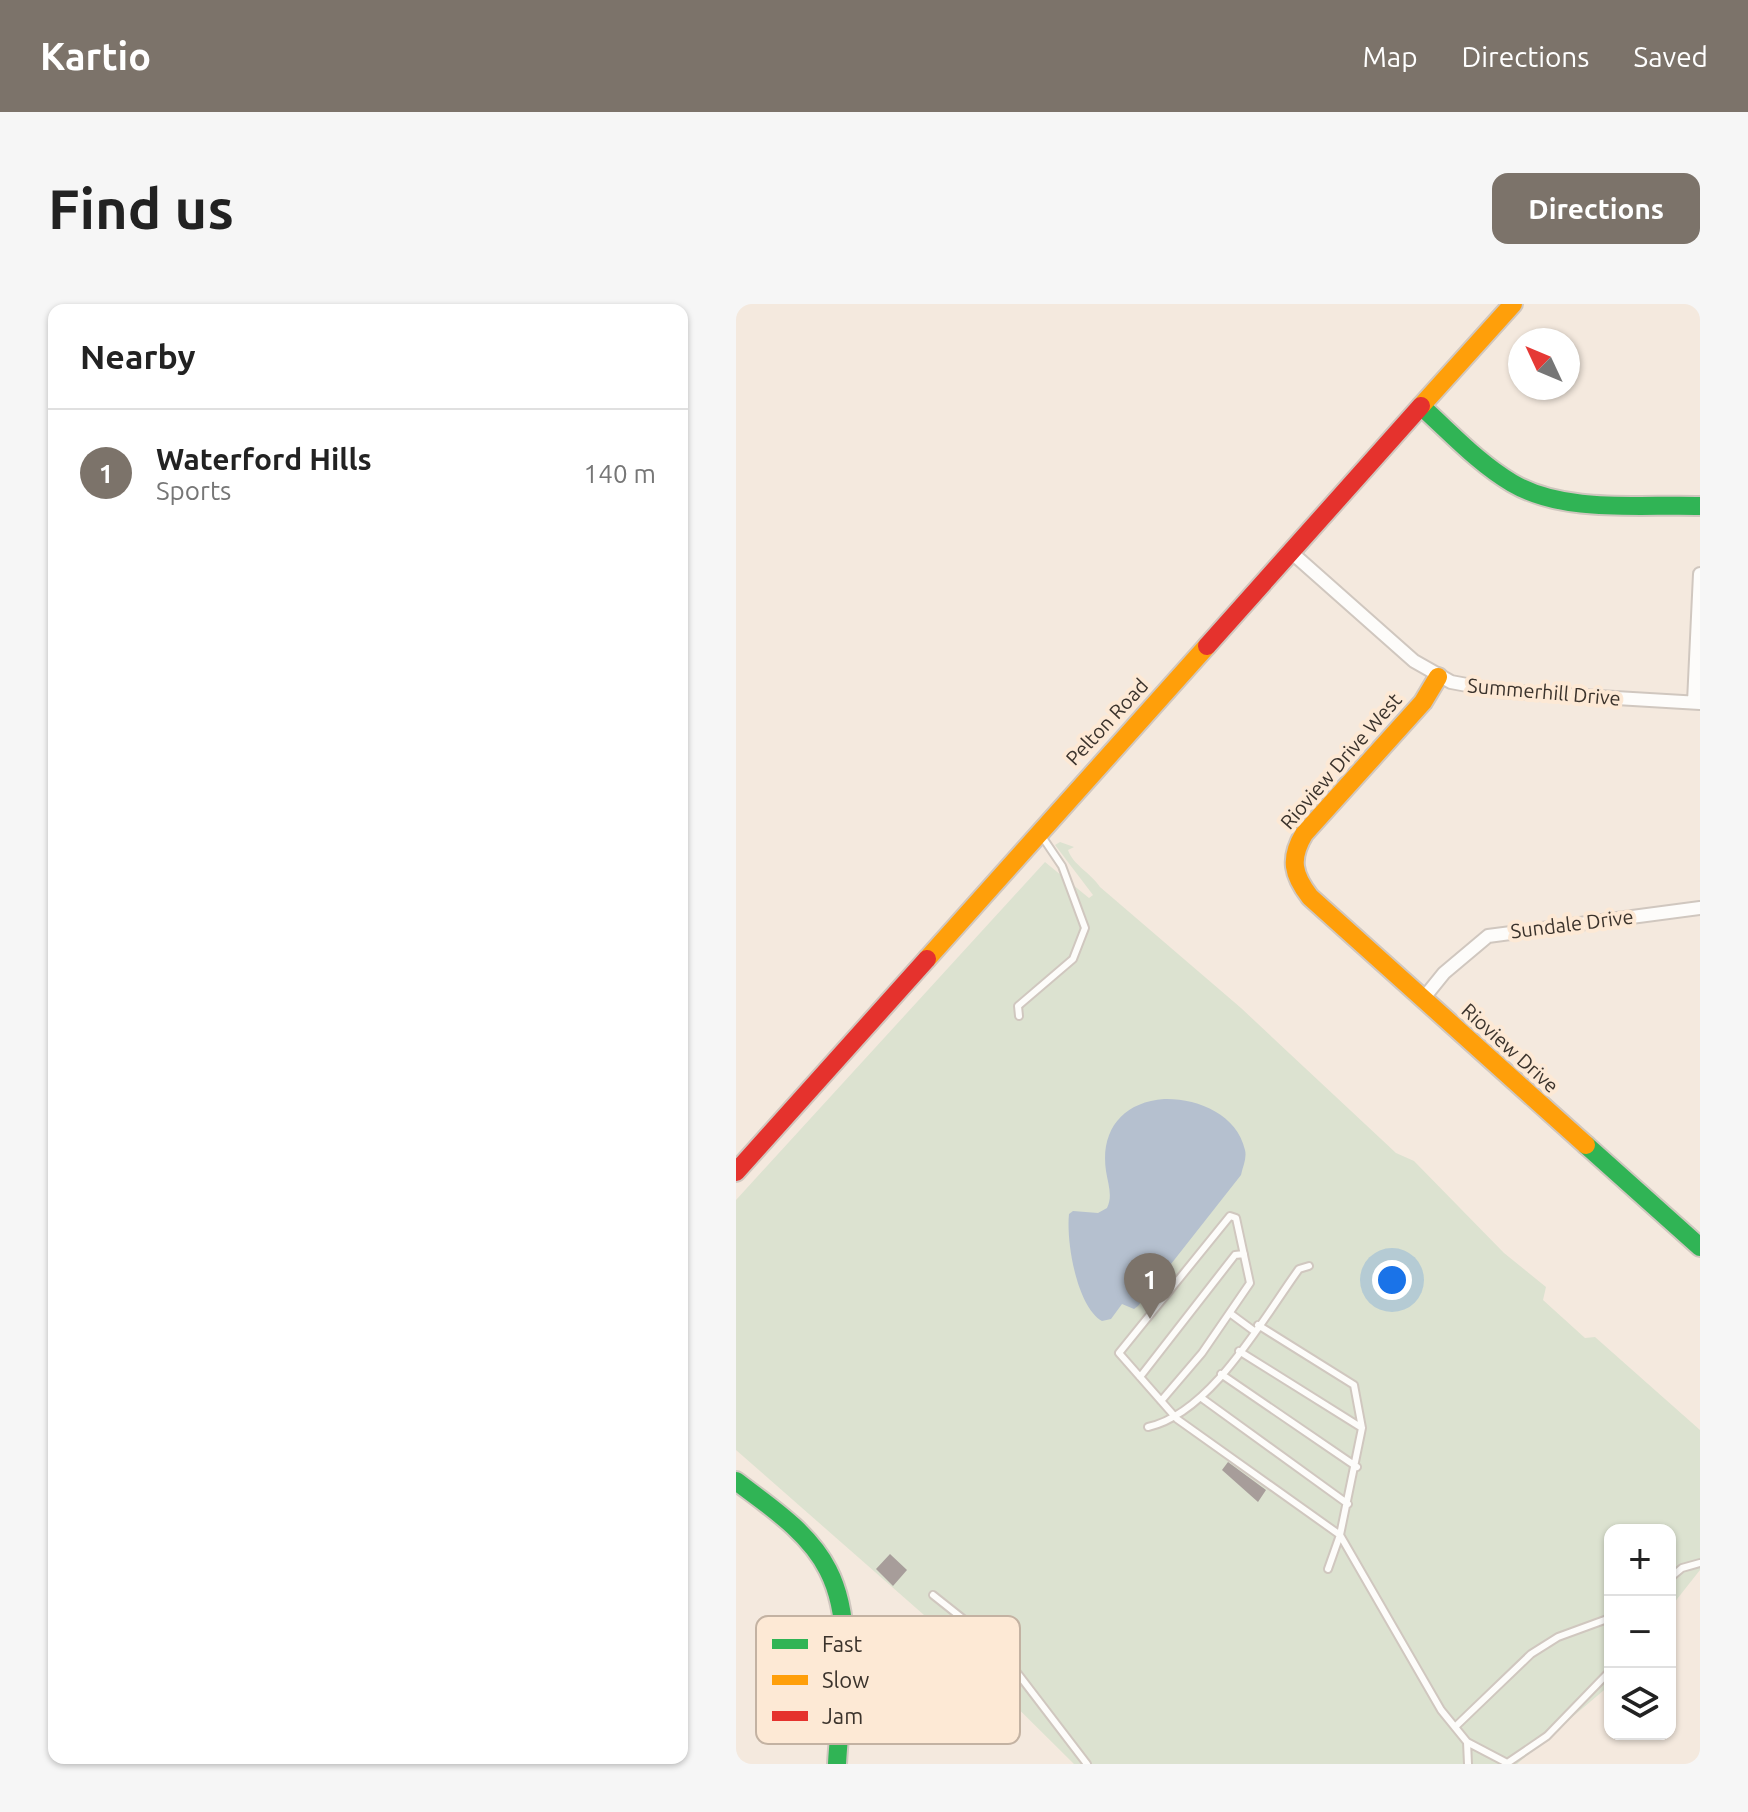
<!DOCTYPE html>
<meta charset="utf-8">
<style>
body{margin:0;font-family:Ubuntu,sans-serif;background:#f6f6f6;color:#222}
.controls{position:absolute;right:24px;bottom:24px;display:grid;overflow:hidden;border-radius:16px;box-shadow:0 2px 6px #0004}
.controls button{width:72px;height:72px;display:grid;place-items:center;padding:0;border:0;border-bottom:2px solid #e0e0e0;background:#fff;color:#222;font:40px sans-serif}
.compass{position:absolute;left:772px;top:24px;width:72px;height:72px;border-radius:50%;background:#fff;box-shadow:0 2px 6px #0004;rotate:314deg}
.you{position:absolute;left:656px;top:976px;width:28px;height:28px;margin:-20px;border:6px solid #fff;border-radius:50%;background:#1a73e8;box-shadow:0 0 0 12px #1a73e833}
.badge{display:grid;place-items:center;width:52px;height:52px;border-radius:50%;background:#7c736a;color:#fff;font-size:26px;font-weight:700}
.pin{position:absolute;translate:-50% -66px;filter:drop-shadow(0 2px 4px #0008)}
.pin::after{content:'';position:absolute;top:42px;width:28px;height:24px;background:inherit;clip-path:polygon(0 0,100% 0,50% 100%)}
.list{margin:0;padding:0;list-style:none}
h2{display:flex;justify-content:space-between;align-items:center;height:104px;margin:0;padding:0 32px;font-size:34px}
h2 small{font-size:26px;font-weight:400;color:#767676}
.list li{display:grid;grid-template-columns:52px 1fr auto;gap:24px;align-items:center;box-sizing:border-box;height:128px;padding:0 32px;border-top:2px solid #e0e0e0}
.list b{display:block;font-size:30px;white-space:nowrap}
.list p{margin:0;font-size:26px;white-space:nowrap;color:#767676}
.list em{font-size:26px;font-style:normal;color:#767676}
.icon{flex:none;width:44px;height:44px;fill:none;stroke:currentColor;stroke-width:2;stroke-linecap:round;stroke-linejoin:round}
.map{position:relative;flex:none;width:964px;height:1460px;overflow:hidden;border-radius:16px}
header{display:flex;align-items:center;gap:48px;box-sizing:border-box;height:112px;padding:0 40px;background:#7c736a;color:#fff}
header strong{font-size:38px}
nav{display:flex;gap:44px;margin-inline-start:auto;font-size:28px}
.intro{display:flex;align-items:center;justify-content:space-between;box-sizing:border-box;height:192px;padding:0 48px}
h1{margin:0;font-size:56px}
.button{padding:20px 36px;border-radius:16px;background:#7c736a;color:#fff;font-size:28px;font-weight:700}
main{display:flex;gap:48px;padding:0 48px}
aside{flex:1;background:#fff;border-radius:16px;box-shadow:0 2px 6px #0004}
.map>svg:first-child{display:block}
</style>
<header>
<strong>Kartio</strong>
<nav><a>Map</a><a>Directions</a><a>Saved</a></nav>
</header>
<div class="intro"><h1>Find us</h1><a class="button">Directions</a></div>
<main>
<aside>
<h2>Nearby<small></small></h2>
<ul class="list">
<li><span class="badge">1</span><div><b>Waterford Hills</b><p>Sports</p></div><em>140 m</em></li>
</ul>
</aside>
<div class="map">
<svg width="964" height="1460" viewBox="0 0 964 1460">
<rect width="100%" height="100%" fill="#f4e9de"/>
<path fill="#dce2d0" d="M324,538L338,543L332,546C337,561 355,569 364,583L505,704L660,849L678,857L768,949L810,983L807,996L849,1034L859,1033L964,1126V1266L934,1304V1226H874V1381L781,1460H338L188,1311L0,1146V896L309,558L353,594L357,591L319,541Z"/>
<path fill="#b5c0cf" d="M428,795C461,794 501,810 509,846C511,854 507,862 505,871L402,1002L398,1005L386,1000L375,1015L366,1017C341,1003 330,938 333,910L337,907L362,909L371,904C377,892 372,880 370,867C364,826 387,798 428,795Z"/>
<path fill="#a79d9a" d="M492,1158L530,1186L522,1198L486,1166Z
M154,1250L171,1266L157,1282L140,1265Z"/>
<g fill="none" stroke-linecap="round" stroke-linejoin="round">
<g stroke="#d0c7bf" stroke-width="10">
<path id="lane" d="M283,712L282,702L337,655L349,624L326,562L305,531
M495,1010L518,1027
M522,1021L618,1081L626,1124L604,1231L705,1406L731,1438L732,1460
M503,1047L626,1124
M485,1070L621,1163
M404,1073L499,951L508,950
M467,1095L612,1200
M425,1097L466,1049L514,979L500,914L494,912L383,1049L441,1115L604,1231L592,1265
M412,1123C475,1109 526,1016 563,965L573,962
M934,1274L946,1264L964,1259
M197,1291L260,1341L351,1460
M719,1423L795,1350L822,1333L874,1314
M731,1438L771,1459
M770,1460L811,1432L874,1367"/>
</g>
<g stroke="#d0c7bf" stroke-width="16">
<path id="street" d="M555,248L678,357L715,378L763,387L964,399
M958,398L964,270
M687,695L708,669L752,632L964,604"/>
</g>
<g stroke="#d0c7bf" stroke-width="22">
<path id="fast" d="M686,103C715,129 742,159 776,179C829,210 904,200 964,202
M850,841L964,943
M0,1177C33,1202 73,1228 92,1266C121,1322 104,1400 101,1460"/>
</g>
<g stroke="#d0c7bf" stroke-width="22">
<path id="slow" d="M685,102L777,0
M702,373L687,398L568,530C553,555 557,571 574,593L850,841
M191,655L471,342"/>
</g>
<g stroke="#d0c7bf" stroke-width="22">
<path id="jam" d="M471,342L685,102
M0,868L191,655"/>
</g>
<use href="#lane" stroke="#fdfcfa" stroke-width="6"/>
<use href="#street" stroke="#fdfcfa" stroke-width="12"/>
<use href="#fast" stroke="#30b455" stroke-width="18"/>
<use href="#slow" stroke="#ff9f0a" stroke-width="18"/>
<use href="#jam" stroke="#e5322d" stroke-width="18"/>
</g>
<g text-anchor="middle" stroke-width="8" stroke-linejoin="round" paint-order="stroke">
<g font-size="20" fill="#3b332c" stroke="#fde9d5">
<text transform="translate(808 388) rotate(5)" y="7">Summerhill Drive</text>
<text transform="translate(371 418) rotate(-47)" y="7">Pelton Road</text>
<text transform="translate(605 457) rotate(-49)" y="7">Rioview Drive West</text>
<text transform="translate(836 620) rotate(-7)" y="7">Sundale Drive</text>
<text transform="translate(774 744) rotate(42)" y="7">Rioview Drive</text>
</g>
</g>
<rect x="20" y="1312" width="264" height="128" rx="12" fill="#fde9d5" stroke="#c3b2a2" stroke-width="2"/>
<rect x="36" y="1335" width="36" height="10" fill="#30b455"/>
<rect x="36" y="1371" width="36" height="10" fill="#ff9f0a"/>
<rect x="36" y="1407" width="36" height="10" fill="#e5322d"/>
<g font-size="22" fill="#3b332c">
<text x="86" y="1348">Fast</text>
<text x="86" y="1384">Slow</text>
<text x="86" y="1420">Jam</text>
</g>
</svg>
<div class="controls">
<button>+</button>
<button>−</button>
<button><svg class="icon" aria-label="layers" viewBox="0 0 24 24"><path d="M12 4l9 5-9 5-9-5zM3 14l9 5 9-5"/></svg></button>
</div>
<svg class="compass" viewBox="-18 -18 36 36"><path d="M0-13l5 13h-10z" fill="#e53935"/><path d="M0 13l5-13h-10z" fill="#767676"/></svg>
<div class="you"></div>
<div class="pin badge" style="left:414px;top:1015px">1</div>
</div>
</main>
